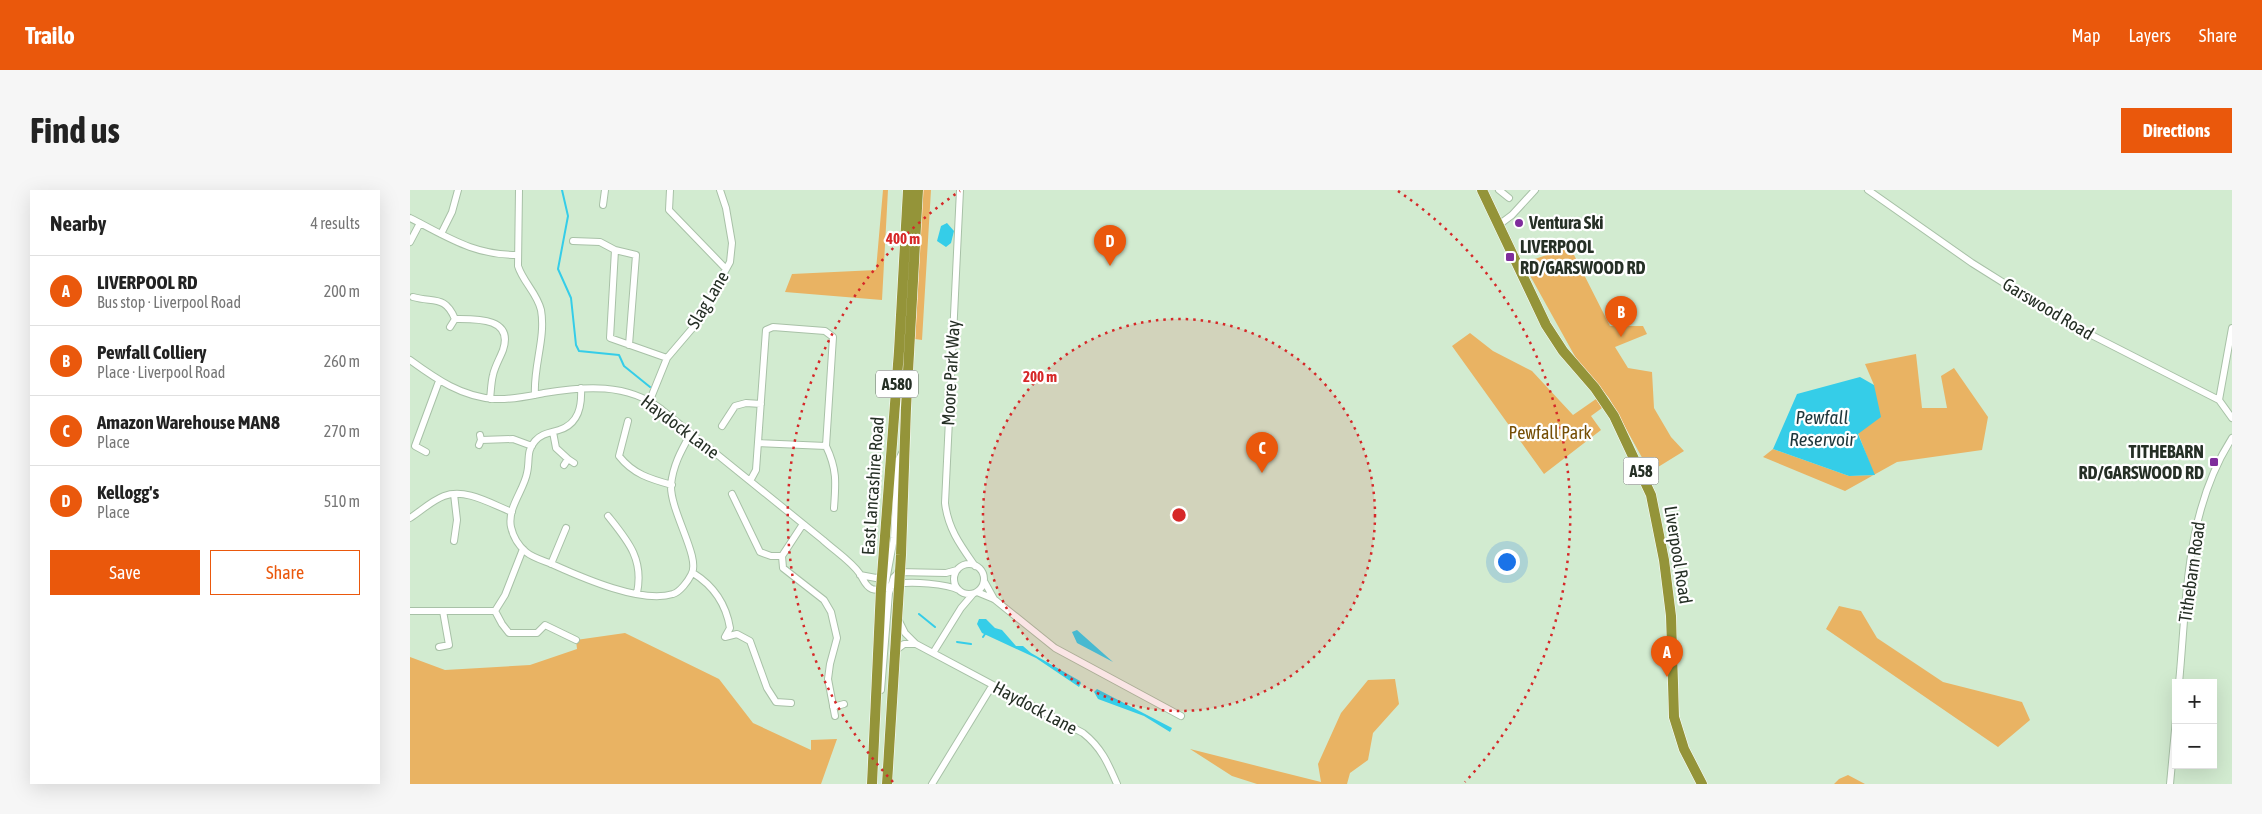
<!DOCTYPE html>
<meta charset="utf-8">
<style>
body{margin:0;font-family:"Asap Condensed",sans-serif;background:#f6f6f6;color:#222}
.controls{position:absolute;right:15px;bottom:15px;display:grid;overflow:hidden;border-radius:0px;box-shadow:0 5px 20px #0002}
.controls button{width:45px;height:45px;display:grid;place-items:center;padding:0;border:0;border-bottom:1px solid #e0e0e0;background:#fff;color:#222;font:25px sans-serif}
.you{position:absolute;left:1096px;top:371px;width:18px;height:18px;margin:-12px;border:4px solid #fff;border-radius:50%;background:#1a73e8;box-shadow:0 0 0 8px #1a73e833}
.badge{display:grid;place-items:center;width:32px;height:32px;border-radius:50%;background:#ea580c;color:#fff;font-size:16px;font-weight:700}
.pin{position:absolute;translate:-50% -41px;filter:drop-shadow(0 1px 2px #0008)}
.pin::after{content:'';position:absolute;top:26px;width:18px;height:15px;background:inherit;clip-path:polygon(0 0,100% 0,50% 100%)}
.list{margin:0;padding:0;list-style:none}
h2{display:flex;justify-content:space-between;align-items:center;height:65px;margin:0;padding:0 20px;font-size:21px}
h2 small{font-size:16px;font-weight:400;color:#767676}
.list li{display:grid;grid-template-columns:32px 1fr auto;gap:15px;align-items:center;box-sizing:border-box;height:70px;padding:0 20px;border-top:1px solid #e0e0e0}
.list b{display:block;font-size:19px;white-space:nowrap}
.list p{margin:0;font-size:16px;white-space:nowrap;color:#767676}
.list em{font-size:16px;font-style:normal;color:#767676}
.actions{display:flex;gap:10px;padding:15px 20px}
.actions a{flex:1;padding:11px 0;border:1px solid #ea580c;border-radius:0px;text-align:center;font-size:18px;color:#ea580c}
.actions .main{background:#ea580c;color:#fff}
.map{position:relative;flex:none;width:1822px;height:594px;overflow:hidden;border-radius:0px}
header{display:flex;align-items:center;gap:30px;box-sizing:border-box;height:70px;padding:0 25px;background:#ea580c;color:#fff}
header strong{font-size:24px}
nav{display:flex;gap:28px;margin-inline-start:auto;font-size:18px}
.intro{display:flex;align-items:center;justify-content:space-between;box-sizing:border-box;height:120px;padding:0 30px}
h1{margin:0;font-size:35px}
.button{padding:12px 22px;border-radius:0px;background:#ea580c;color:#fff;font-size:18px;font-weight:700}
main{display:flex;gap:30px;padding:0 30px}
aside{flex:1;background:#fff;border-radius:0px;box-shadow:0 5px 20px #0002}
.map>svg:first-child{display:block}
</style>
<header>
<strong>Trailo</strong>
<nav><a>Map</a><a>Layers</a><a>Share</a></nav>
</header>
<div class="intro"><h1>Find us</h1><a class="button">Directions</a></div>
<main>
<aside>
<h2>Nearby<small>4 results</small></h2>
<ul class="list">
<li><span class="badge">A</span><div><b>LIVERPOOL RD</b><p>Bus stop · Liverpool Road</p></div><em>200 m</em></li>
<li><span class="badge">B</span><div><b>Pewfall Colliery</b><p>Place · Liverpool Road</p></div><em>260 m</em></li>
<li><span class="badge">C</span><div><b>Amazon Warehouse MAN8</b><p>Place</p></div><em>270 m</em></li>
<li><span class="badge">D</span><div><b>Kellogg's</b><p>Place</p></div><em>510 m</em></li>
</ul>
<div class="actions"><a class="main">Save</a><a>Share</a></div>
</aside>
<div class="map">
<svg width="1822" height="594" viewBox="0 0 1822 594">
<rect width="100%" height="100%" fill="#d2ebd0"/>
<path fill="#e9b363" d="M473,0H478L472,110L375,102L382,84L466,80Z
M513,0H521L512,150L505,149Z
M1160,57L1200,136H1233L1237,144L1205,157L1218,178L1242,182L1244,218L1261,247L1274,261L1240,282L1199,208L1167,170L1113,73Z
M1060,143L1083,161L1122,181L1163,225L1186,209L1192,218L1181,226L1191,240L1134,284L1042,156Z
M1506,164L1512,218H1537L1531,186L1544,178L1578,227L1572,260L1487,272L1435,301L1353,267L1363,259L1439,286L1464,285L1448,243L1464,195L1455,174Z
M1429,416L1451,421L1467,448L1533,492L1612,512L1620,530L1588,557L1416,439Z
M215,443L309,489L343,533L401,560V550L427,549L411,594H0V467L35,480L120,475L167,459L166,450Z
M985,489L989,514L963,543L958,570L940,583L937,594H847L822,586L780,559L911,592L908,574L931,523L958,490Z
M1438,585L1455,594H1456H1424L1429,589Z"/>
<path fill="#35cde8" d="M537,33L544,41L541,53L536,57L527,51L531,36Z
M1450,187L1464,195L1471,227L1448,244L1465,285L1439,286L1363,259L1387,204Z
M569,429H576L585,438L592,440L606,456H613L621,463L670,491L671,493L669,497L626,468L572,443L567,434Z
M667,440L703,472L667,453L662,442Z
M687,499L762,538L760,542L734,526L688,509L684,502Z"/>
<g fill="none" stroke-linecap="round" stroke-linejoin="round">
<path stroke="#35cde8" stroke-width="2" d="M152,0L158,26L148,79L161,108L166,155L169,161L209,165L214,176L240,197
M509,424L525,437
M573,447L575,444
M547,452L561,454"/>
<g stroke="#a8c1a7" stroke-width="8">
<path id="minor" d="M109,0L108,76C113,92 127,103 131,120C136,148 123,177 125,205
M260,0L259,20L316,79
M550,0L535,313C538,339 551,356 565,376
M1089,0L1099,8
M1458,0L1562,73L1656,132L1809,210L1822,228
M193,15L195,0
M0,28C38,47 63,65 107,65
M1090,34L1102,25L1125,0
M31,44L42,22L48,0
M163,51L190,52L205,60
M0,52L10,33
M3,107C24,113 35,105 45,129L40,137
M45,129C65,129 104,127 93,160C90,168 85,176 83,185C81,193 81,201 80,209
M219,155L226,65L205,60L200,148L257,168
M0,170C26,189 52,207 85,209C102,210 119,206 134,203C175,196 217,193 251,219L413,350C425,361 441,371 450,384C454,390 455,396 462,399C470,402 479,396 488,394C501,391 537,394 549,400
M171,198C172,216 169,234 149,240C140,243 132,243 125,251C116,261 120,271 117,283C114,300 97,318 101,337C103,346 109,356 116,362C123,368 135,371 144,375C173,388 232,414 263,404C270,402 278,391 281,385C292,369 260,322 261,295C263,275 271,261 281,243
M240,210L257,168L286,134L320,72L322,53L316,18L310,0
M1809,210L1822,138
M218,231L209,266C223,284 240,289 262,295
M312,236L325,216L336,213L351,214
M143,242L146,258L158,269
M71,250L103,249L122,256
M348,253L416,256
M69,255L71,250L70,245
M16,262L5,256L29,191
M154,275L158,269L164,273
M340,291L346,280L356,140L363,137L415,141L423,147L416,256C427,279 426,292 424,318
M322,304L350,362L361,366H372
M198,326C218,351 234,369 227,403
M0,328C11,321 21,311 34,306C56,298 81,314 102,322
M393,334L372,366L373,378L414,410L421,422L427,448L420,474L418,489L425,526
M44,351L47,330L44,304
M141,374L156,338
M544 389a15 15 0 1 1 30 0a15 15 0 1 1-30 0Z
M488,382L536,383L547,380
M283,383C304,396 316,414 320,438L315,447L327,444L340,451L357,498L366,512L381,513
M450,385L466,388L474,386
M574,391L584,409
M475,396L484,348L488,271L492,263
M567,402L584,409L645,458L771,526
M0,421H85L95,405L113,359
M85,421L92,434L99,443H127L135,435L166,450
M489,431L495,443L506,454L673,543C691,557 698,573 707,594
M29,457L39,455L33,421
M486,460L494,454H505
M523,463L551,418L563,404
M1769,493C1777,410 1775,321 1822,248
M471,500L479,403L484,387L490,381
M423,517L434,514
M522,594L582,496
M1760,594L1766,529"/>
</g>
<g stroke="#fff" stroke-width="11">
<path id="highway" d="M1072,0L1136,135L1153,161L1185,198L1204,226L1241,305L1254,370L1261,426L1264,527L1274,559L1292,594
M462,594L471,399L489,161L498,0
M477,594L491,365L496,218L508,0"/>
</g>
<use href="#minor" stroke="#fff" stroke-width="6"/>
<use href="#highway" stroke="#949439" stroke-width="10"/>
</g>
<circle cx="769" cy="325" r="196" fill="#d62828" fill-opacity=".12"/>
<g fill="none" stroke="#d62828" stroke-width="2.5" stroke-dasharray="2.5 5">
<circle cx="769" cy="325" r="196"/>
<path d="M483 592A391 391 0 0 1 550 1M988 1A391 391 0 0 1 1055 592"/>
</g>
<g fill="#7f2d9c" stroke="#fff" stroke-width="2">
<circle cx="1109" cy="33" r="5"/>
<rect x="1095" y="62" width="10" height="10" rx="2.5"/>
<rect x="1799" y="267" width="10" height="10" rx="2.5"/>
</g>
<g text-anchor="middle" stroke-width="4.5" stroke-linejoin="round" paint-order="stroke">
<g fill="#fff" stroke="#666d66" stroke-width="1">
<rect x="466" y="180.5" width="42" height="27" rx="4"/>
<rect x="1213.5" y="267.5" width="35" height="27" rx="4"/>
</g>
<g font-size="16" font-weight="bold" fill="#252f25">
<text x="487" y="200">A580</text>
<text x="1231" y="287">A58</text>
</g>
<g font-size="18" font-weight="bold" fill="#252f25" stroke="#fff" text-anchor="start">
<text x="1119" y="39">Ventura Ski</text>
<text x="1110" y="63">LIVERPOOL<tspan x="1110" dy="21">RD/GARSWOOD RD</tspan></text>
<text x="1794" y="268" text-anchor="end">TITHEBARN<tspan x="1794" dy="21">RD/GARSWOOD RD</tspan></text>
</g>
<g font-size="18" fill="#252f25" stroke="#fff">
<text transform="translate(298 110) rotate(-59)" y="6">Slag Lane</text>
<text transform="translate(1638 119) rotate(31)" y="6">Garswood Road</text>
<text transform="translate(541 183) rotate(-87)" y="6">Moore Park Way</text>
<text transform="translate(270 237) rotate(37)" y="6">Haydock Lane</text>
<text transform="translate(463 296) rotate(-86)" y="6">East Lancashire Road</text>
<text transform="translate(1268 365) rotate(81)" y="6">Liverpool Road</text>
<text transform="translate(1782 382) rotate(-82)" y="6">Tithebarn Road</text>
<text transform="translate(625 518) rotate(28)" y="6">Haydock Lane</text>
</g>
<g font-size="18" fill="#754e06" stroke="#fff">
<text x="1140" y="249">Pewfall Park</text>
</g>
<g font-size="19" font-style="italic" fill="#20383d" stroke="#fff">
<text x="1412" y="234">Pewfall<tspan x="1412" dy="22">Reservoir</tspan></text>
</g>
</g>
<circle cx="769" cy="325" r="8" fill="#d62828" stroke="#fff" stroke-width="2.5"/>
<g font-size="15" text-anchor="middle" font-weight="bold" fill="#d62828" stroke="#fff" stroke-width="4.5" stroke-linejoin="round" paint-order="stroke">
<text x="493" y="54">400 m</text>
<text x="630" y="192">200 m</text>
</g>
</svg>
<div class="controls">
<button>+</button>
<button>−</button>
</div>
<div class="you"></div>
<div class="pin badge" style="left:1257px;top:487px">A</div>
<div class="pin badge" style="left:1211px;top:147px">B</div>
<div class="pin badge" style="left:852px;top:283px">C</div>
<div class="pin badge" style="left:700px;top:76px">D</div>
</div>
</main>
